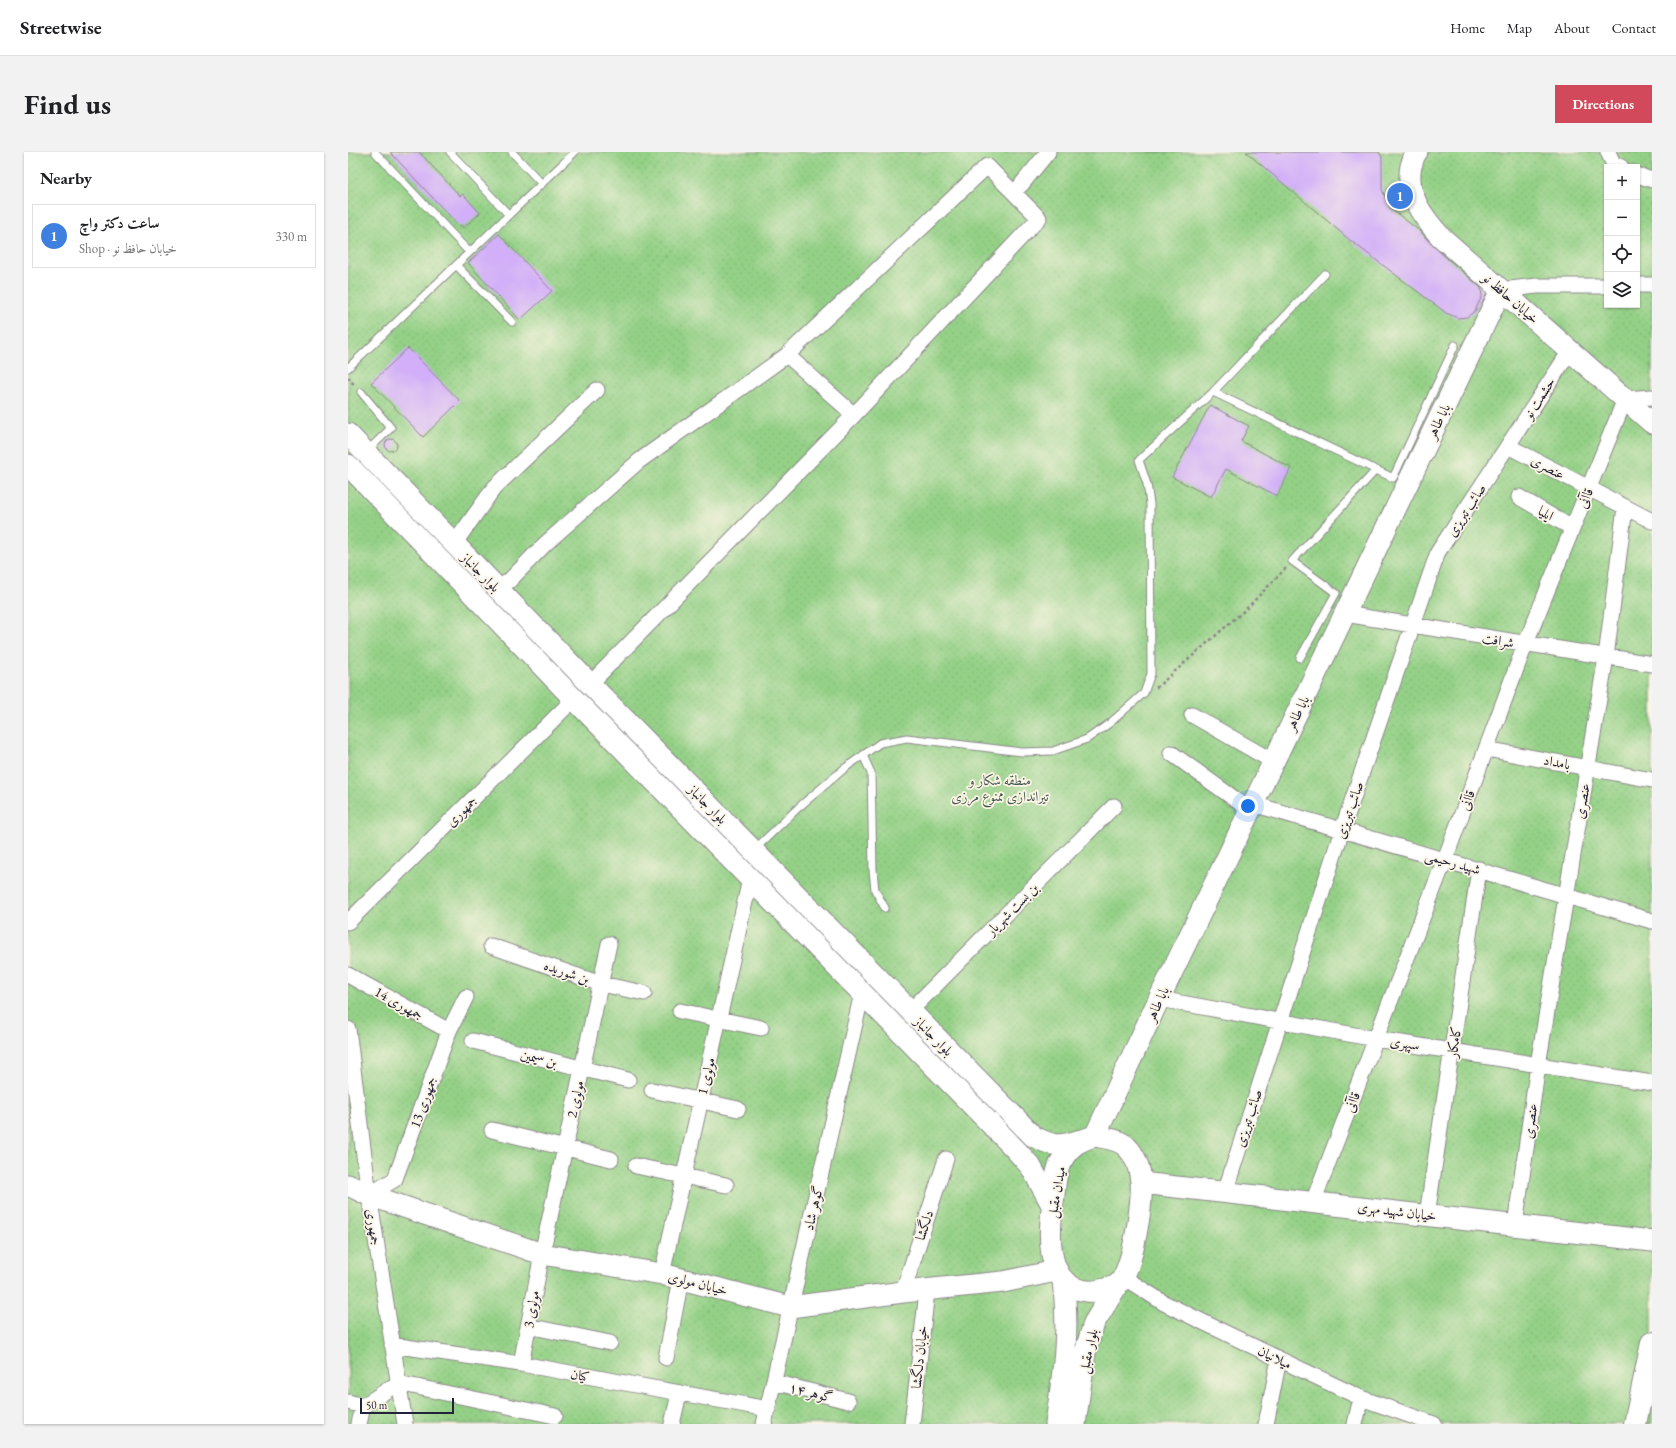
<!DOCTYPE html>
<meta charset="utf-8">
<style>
body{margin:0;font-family:"EB Garamond",Amiri,serif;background:#f2f2f2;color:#202124}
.controls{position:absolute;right:12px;top:12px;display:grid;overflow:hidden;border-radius:0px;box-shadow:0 1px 3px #0004}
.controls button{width:36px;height:36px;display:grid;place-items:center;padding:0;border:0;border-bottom:1px solid #e0e0e0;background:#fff;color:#202124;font:20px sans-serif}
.scale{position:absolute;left:12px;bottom:10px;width:94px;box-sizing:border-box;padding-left:4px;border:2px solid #22223b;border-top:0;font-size:11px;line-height:14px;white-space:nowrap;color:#22223b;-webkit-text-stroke:3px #fcf5e5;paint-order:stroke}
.you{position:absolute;left:900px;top:654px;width:14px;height:14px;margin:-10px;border:3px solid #fff;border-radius:50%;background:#1a73e8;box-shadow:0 0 0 6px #1a73e833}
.badge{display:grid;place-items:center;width:26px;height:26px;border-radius:50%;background:#d1495b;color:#fff;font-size:13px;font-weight:700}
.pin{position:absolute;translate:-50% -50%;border:2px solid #fff;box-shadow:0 1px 4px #0006}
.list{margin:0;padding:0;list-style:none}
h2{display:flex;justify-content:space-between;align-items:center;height:52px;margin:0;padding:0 16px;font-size:17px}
h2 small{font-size:13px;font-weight:400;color:#757577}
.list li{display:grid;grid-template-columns:26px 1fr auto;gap:12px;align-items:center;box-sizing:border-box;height:64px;margin:0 8px 8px;padding:0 8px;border:1px solid #e0e0e0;border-radius:0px}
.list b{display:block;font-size:15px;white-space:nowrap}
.list p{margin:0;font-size:13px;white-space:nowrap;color:#757577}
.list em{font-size:13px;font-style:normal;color:#757577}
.icon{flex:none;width:22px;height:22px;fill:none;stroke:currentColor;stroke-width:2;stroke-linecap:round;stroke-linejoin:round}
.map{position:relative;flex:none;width:1304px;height:1272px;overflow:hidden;border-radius:0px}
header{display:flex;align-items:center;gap:24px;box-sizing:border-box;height:56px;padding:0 20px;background:#fff;border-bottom:1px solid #e0e0e0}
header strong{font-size:19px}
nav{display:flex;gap:22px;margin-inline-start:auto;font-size:14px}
.intro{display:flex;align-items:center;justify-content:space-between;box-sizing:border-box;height:96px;padding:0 24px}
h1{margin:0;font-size:28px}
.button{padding:10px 18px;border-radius:0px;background:#d1495b;color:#fff;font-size:14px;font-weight:700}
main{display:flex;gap:24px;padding:0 24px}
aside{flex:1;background:#fff;border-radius:0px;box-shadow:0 1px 3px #0004}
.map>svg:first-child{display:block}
</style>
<header>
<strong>Streetwise</strong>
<nav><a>Home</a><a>Map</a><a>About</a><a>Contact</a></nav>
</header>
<div class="intro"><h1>Find us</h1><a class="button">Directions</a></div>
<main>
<aside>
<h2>Nearby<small></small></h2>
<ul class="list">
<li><span class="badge" style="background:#3f7fe0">1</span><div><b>ساعت دکتر واچ</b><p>Shop · خیابان حافظ نو</p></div><em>330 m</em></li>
</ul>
</aside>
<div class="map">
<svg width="1304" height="1272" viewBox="0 0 1304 1272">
<defs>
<pattern id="park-dots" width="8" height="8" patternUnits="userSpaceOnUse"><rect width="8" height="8" fill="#94d187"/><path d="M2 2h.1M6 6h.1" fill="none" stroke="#7fb375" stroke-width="1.8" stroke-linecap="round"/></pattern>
</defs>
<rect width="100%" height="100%" fill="#fcf5e5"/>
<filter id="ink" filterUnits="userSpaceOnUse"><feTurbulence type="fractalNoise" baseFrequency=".025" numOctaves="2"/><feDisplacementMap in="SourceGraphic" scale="8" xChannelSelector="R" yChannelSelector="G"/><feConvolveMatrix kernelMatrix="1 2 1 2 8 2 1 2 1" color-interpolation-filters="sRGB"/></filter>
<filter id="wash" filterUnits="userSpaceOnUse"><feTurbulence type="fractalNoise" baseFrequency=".012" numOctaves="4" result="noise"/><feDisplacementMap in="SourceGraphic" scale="16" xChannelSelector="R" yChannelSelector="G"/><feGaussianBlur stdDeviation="0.9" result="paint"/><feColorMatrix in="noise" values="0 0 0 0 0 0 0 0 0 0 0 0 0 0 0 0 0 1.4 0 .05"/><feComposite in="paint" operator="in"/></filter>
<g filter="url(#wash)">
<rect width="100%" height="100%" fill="#f4ecd3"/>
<path fill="url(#park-dots)" stroke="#5b7a61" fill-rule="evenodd" d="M0,0H1304V1272H0ZM1259,15H1289V153H1259Z"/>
<g id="blocks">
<path fill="#d2aff8" d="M42,0H71L112,44L115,42L132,61L115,76L113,73L111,74Z
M898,0H1031L1034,5V38L1043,57L1072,79L1084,93L1133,136L1134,144L1127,159L1119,165L1110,166L1098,161L1003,89Z
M151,82L204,139L172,168L120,111Z
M60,196L112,249L75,285L23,231Z
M862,253L901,274L893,289L943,316L929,344L878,317L863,345L824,325Z
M37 293a6 6 0 1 1 12 0a6 6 0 1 1-12 0Z"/>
</g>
</g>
<g filter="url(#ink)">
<use href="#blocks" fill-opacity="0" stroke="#8b8787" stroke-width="1"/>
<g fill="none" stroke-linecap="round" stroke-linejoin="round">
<g stroke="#8b8787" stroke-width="9">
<path id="service" d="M27,0L121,100
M102,0L161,63
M164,0L194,32
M108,113L164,170
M0,216L227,0
M13,240L43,276L19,299
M865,240L977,122
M952,506L988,441L944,409L1028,318
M515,603L523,621L525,718L527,738L537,756
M407,697L451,655L497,616L532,591L559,586L674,600L705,599L739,587L762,571L796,541L803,522L802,352L799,332L791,308L865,240L1045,326L1107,193"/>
</g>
<g stroke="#8b8787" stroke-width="17">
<path id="minor" d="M1260,0L1265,11L1273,15
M1289,23L1304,28
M673,33L700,0
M1289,133H1304
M1153,138L1189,134H1259
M1160,294L1277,355L1258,505L1190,913L1167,1073
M1171,345L1224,376
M1277,355L1304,369
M106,392L146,336L249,238
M150,437L162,428L197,392L291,309L439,203
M997,462L1304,512
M242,532L506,263L691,66L639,14L439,203L506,263
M844,563L926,610
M1138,597L1304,628
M823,601L902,658
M905,652L1304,769
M0,770L226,547
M143,794L253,832L296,841
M0,823L101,879
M811,847L1028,887L1304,931
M332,859L413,876
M562,859L766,654
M0,877L21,1043L57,1272
M125,889L280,928
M304,938L390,957
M144,978L263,1007
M288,1014L378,1033
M877,1040L994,678L1090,400L1222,199
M21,1043L47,1027L101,879L118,845
M965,1050L1097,707L1177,493L1277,247L1304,245
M1079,1063L1131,717
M314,1122L402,727
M775,1125L816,1151L931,1207L1013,1246L1086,1272
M555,1140L598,1007
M180,1174L262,1191
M44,1193L173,1212L420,1257
M318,1206L333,1127
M173,1212L194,1102L261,792
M426,1230L500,1249
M0,1250L15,1254
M11,1272L15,1254L50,1231L207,1264
M324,1272L331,1242
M416,1272L514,841
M564,1272L579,1139
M918,1272L931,1207
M1007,1272L1013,1246"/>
</g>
<g stroke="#8b8787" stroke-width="23">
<path id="secondary" d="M1069,0C1065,4 1065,9 1063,14C1057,42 1075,65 1092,84L1304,271
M0,282L242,532L685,984C705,995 712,995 733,988
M0,313L226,547L669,999L683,1015L704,1053
M747,984L811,847L1153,138
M747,984C757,986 770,987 778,994C787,1003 792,1017 793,1030C795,1049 785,1119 770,1132C765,1136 746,1140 739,1139C694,1135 701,1074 706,1043C707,1032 708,1017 714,1008C722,994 732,988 747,984Z
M793,1031L1304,1089
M0,1033L21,1043L194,1102L314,1122L442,1155L555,1140L655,1130L708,1119
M708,1272C715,1222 722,1179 715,1129
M727,1272L737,1201L746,1171L770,1132"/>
</g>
<g stroke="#8b8787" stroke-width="24">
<path id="primary" d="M1287,1272L1304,1191"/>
</g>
<path stroke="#8b8787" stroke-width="2.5" stroke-dasharray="3 3" stroke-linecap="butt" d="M0,225L7,234
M808,536L899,456L939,415"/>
<use href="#service" stroke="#fff" stroke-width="7"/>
<use href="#minor" stroke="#fff" stroke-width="15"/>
<use href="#secondary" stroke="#fff" stroke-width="21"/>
<use href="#primary" stroke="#fff" stroke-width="22"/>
</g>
</g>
<g text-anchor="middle" stroke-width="3.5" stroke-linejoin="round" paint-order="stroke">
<g font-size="14" fill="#22223b" stroke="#fcf5e5">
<text transform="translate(1163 146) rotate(41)" y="5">خیابان حافظ نو</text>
<text transform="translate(1191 246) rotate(-57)" y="5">حشمت نو</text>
<text transform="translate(1090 269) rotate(-64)" y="5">بابا طاهر</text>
<text transform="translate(1200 315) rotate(28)" y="5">عنصری</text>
<text transform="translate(1237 346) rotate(-68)" y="5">قاآنی</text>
<text transform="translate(1118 358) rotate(-57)" y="5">صائب تبریزی</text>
<text transform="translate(1198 361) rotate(30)" y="5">ایلیا</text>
<text transform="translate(133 420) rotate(46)" y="5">بلوار جانباز</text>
<text transform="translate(1150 488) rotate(10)" y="5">شرافت</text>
<text transform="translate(949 561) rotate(-64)" y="5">بابا طاهر</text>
<text transform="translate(1209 610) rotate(11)" y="5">بامداد</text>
<text transform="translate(1119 648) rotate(-70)" y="5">قاآنی</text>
<text transform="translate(1234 649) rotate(-80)" y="5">عنصری</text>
<text transform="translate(360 652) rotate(46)" y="5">بلوار جانباز</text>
<text transform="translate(1001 658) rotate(-71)" y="5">صائب تبریزی</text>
<text transform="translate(113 659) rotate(-45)" y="5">جمهوری</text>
<text transform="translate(1105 710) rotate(16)" y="5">شهید رحیمی</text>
<text transform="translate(664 757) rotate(-45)" y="5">بن بست شهریار</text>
<text transform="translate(219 820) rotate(19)" y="5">بن شوریده</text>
<text transform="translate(51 851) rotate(29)" y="5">جمهوری 14</text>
<text transform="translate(809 852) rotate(-65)" y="5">بابا طاهر</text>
<text transform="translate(586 884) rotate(46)" y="5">بلوار جانباز</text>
<text transform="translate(1106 890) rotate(-82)" y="5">کامکار</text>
<text transform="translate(1057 891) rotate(9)" y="5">سپهری</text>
<text transform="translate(191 906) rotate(14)" y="5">بن سیمین</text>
<text transform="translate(358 924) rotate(-77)" y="5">مولوی 1</text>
<text transform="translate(227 947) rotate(-78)" y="5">مولوی 2</text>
<text transform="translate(75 950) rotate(-70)" y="5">جمهوری 13</text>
<text transform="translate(1004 950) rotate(-69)" y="5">قاآنی</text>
<text transform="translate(900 966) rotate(-72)" y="5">صائب تبریزی</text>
<text transform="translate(1182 969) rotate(-82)" y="5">عنصری</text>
<text transform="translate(708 1040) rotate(-80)" y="5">میدان مقبل</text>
<text transform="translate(465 1056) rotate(-77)" y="5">گوهر شاد</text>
<text transform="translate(1049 1059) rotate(7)" y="5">خیابان شهید مهری</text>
<text transform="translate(576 1073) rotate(-72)" y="5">دلگشا</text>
<text transform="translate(26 1075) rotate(81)" y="5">جمهوری</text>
<text transform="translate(350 1131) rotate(14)" y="5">خیابان مولوی</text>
<text transform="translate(183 1157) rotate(-80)" y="5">مولوی 3</text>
<text transform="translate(740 1199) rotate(-77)" y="5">بلوار مقبل</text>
<text transform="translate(571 1205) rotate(-84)" y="5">خیابان دلگشا</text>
<text transform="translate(927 1205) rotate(26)" y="5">میلانیان</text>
<text transform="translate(232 1223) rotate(10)" y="5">کیان</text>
<text transform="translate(463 1240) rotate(14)" y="5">گوهر ۱۴</text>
</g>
<g font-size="14" fill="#445752" stroke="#fcf5e5">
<text x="652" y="633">منطقه شکار و<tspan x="652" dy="16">تیراندازی ممنوع مرزی</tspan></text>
</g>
</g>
</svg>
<div class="controls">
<button>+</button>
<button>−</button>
<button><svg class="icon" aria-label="locate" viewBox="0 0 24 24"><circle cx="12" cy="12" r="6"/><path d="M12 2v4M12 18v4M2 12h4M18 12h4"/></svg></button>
<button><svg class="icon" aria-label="layers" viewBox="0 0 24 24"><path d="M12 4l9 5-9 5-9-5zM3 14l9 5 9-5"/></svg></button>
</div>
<div class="scale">50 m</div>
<div class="you"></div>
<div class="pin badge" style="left:1052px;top:44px;background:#3f7fe0">1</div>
</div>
</main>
